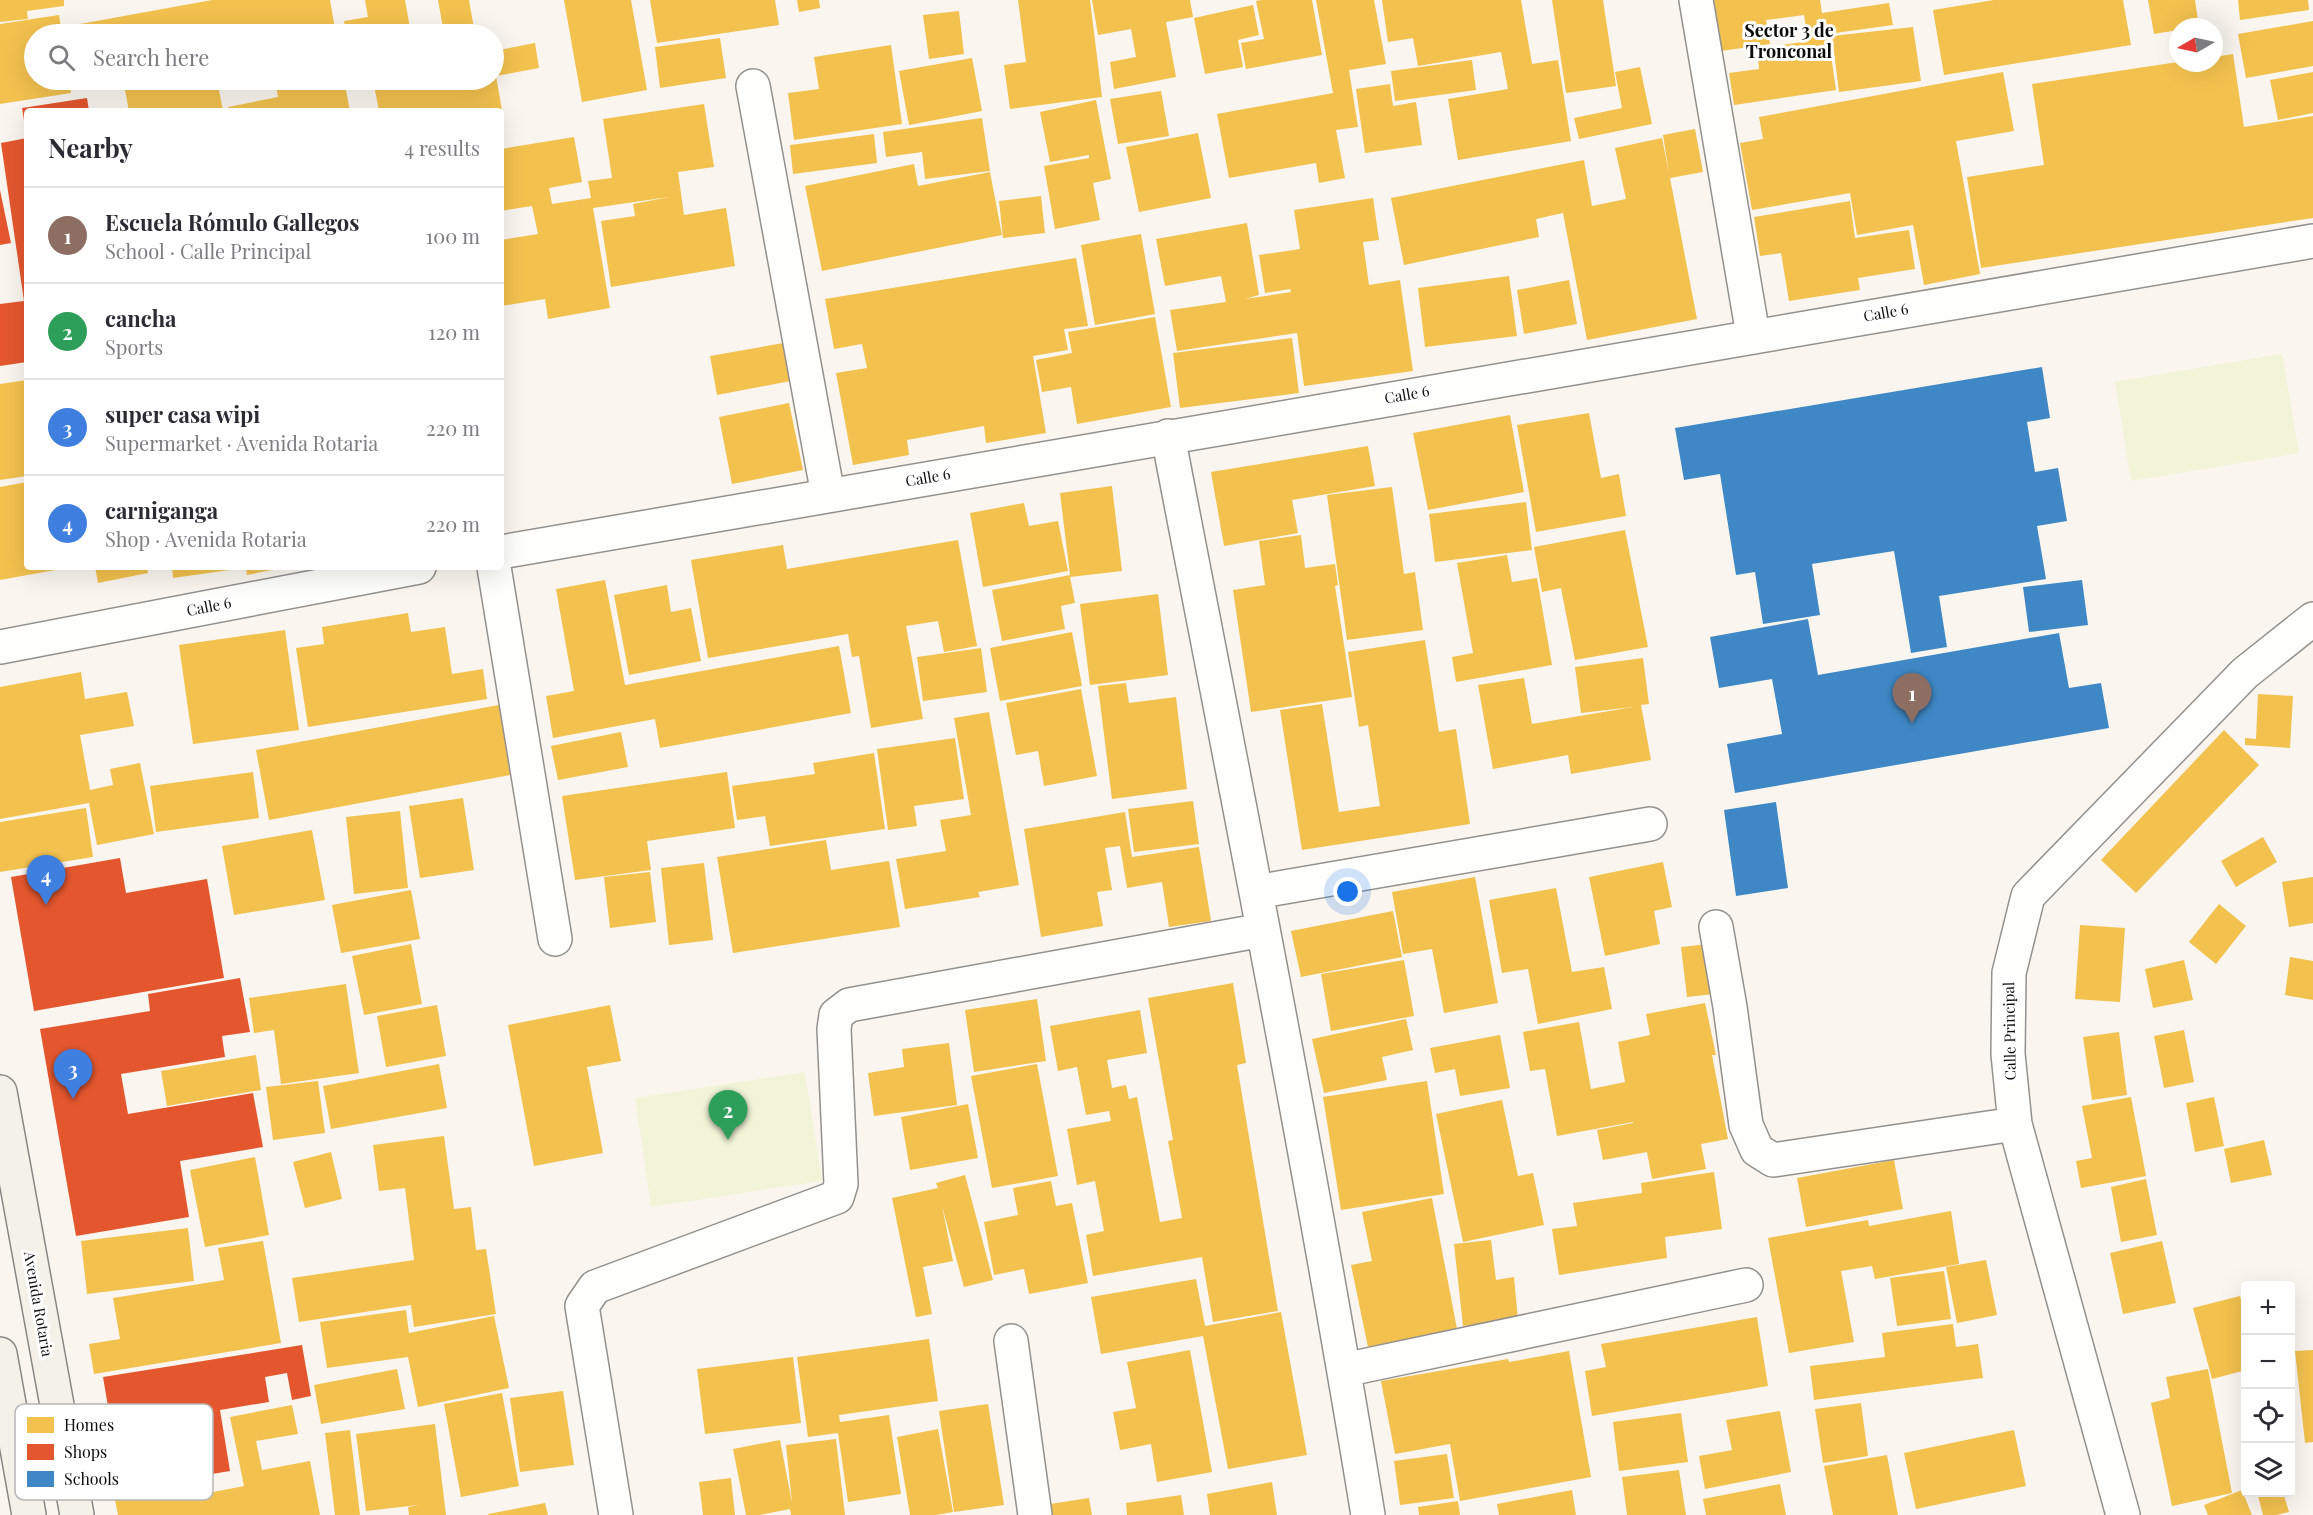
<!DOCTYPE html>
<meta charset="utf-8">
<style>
body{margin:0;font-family:"Playfair Display",serif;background:#f2f2f3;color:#2b2b33}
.controls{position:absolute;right:18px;bottom:18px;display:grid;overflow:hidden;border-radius:6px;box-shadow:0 6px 24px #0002}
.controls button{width:54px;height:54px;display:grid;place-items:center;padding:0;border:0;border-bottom:2px solid #e1e1e2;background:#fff;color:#2b2b33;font:30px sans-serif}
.compass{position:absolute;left:2169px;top:18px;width:54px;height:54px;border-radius:50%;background:#fff;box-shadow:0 6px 24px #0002;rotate:261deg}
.you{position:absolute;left:1348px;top:892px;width:21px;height:21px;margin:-15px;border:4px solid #fff;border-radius:50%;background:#1a73e8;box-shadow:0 0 0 9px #1a73e833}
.badge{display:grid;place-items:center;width:39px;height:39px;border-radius:50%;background:#b45309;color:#fff;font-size:20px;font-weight:700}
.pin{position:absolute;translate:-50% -50px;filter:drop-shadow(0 2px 3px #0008)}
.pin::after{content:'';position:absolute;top:32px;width:21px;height:18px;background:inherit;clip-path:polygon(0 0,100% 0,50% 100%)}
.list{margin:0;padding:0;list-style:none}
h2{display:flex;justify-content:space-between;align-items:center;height:78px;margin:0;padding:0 24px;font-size:26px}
h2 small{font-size:20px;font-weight:400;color:#7c7c81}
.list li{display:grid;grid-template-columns:39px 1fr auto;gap:18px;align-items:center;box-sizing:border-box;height:96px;padding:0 24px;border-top:2px solid #e1e1e2}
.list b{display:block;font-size:22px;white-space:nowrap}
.list p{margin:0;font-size:20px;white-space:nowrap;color:#7c7c81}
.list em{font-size:20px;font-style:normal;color:#7c7c81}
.icon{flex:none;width:33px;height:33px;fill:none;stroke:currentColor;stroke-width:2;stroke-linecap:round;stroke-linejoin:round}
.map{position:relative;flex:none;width:2313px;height:1515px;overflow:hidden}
.search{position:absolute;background:#fff;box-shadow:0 6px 24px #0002;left:24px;top:24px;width:480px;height:66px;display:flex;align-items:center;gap:15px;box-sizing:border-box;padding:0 21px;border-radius:33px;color:#7c7c81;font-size:22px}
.panel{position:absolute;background:#fff;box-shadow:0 6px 24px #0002;left:24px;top:108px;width:480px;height:462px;border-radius:6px}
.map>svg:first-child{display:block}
</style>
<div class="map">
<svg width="2313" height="1515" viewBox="0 0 2313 1515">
<rect width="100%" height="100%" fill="#faf6ef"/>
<path fill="#f1f4d7" d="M2282,354L2299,453L2131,481L2115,382Z
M805,1072L822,1181L651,1207L635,1098Z"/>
<path fill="#f2c14e" d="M0,0H64V6L27,11L28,19L0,22Z
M212,0H330L336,34H82L80,24Z
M365,0H405L410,28L431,24L433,34H346L344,21L368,17Z
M438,0H469L475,34H444Z
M564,0H631L647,90L582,102Z
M650,0H775L779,25L657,43Z
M797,0H819L820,8L799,12Z
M1018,0H1090L1102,97L1010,109L1004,65L1026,62Z
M1092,0H1190L1193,17L1166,22L1176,77L1114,89L1110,62L1136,57L1131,29L1098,35Z
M1262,0H1312L1322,55L1246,69L1241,43L1264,39L1256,1Z
M1316,0H1374L1386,64L1349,70L1358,127L1336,130L1345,178L1319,183L1316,163L1229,178L1217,114L1333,93Z
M1382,0H1521L1532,64L1558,60L1571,141L1458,160L1448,99L1508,89L1501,52L1418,66L1413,38L1388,42Z
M1552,0H1603L1616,86L1566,93Z
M1714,0H1820L1822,13L1889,3L1893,25L1828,34L1836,90L1734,105L1729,73L1759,69L1757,49L1808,41L1804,15L1766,20L1770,44L1721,51Z
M1994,0H2123L2131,45L1944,75L1933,10Z
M2148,0H2195L2199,27H2178V30L2154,34Z
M2238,0H2308L2309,10L2240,20Z
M1253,5L1259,35L1238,40L1243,67L1205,74L1194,18Z
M959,11L964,54L929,59L923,15Z
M59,15L62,34H34V80H69L71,93L0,104V24Z
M2313,21V66L2246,78L2238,34Z
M1913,27L1921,81L1839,92L1832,36Z
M720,38L726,78L660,88L655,47Z
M535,43L539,68L496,76L503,116L501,117V111H379L373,80H494V51Z
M891,45L902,124L794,140L788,93L819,89L814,57Z
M2233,54L2244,127L2313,116V218L1981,268L1967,177L2044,165L2032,84L2178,62L2214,63V57Z
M972,58L982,111L909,125L899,71Z
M1472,60L1476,90L1395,101L1391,71Z
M1640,67L1652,124L1579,139L1574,118L1622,108L1615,72Z
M2003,72L2014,131L1956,141L1980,274L1924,285L1913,225L1857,235L1850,193L1752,210L1740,143L1763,139L1759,117Z
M2313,72V113L2278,120L2270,80Z
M90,80H130V81L92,88Z
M150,80H217L223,111H129L124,85Z
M275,80H344L350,111H228V107L278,97Z
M1390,84L1393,106L1416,102L1422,145L1365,153L1356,89Z
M1161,91L1169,136L1118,144L1110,99Z
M1096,100L1111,179L1093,183L1100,220L1055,229L1044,166L1089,158V155L1050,162L1040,112Z
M704,104L714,167L678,172L684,215L726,208L735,266L611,287L601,221L635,216L633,204L669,197L593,208L610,308L548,319L545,299L501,306V240L538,234L532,206L501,211V149L574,137L582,182L549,188L552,204L591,198L588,181L612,178L603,119Z
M982,118L990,171L925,179L922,152L886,157L883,132Z
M1695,129L1703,172L1670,178L1697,319L1587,340L1563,213L1536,219L1539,237L1404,265L1391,198L1584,160L1592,206L1626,199L1615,148L1662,138L1669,173L1663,135Z
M1198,133L1211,198L1139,212L1126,147Z
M874,134L877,163L793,174L790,145Z
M914,164L918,186L990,172L1002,235L822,271L805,186Z
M1041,196L1045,233L1003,238L999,201Z
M1373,198L1379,240L1363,242L1369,285L1400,280L1413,371L1304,386L1297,333L1177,351L1170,310L1226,302L1221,276L1165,286L1156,239L1247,223L1259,295L1245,299L1291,292L1290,289L1265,293L1259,255L1300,249L1294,210Z
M1850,201L1855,238L1909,230L1915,269L1858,278L1860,290L1789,301L1781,253L1760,256L1754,217Z
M1141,234L1155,314L1095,325L1081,245Z
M1076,258L1088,326L1064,329L1068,350L1033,356L1046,433L986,443L984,426L907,440L909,455L853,465L836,373L867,368L862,344L834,349L825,299Z
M1509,276L1517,336L1425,347L1418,288Z
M1569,280L1577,324L1524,334L1517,290Z
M1155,317L1171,407L1077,424L1071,387L1042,392L1036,360L1072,353L1068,332Z
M1292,338L1299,393L1180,408L1173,353Z
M789,342L796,380L717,395L710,356Z
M27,380V476L0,480V384Z
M789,403L803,470L732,484L719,417Z
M1589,413L1601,478L1619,474L1626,516L1536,532L1517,425Z
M1510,415L1524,492L1428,510L1413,433Z
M1368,446L1375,486L1292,500L1298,533L1224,546L1211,472Z
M27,482V567L66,568L0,580V487Z
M1112,486L1122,571L1070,577L1075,603L1061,606L1065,629L1002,641L992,590L1070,575L1060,493Z
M1392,487L1404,574L1415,572L1423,630L1347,640L1327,495Z
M1526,502L1532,550L1435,562L1429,514Z
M1024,503L1029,526L1058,521L1068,571L983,587L970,513Z
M1625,530L1648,647L1575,660L1561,588L1542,592L1534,547Z
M1301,535L1305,568L1335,564L1338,585L1335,586L1352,697L1251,712L1233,590L1265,585L1259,541Z
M958,540L977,646L944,652L938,621L906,626L923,719L871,728L859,656L852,657L848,634L708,658L691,560L783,545L787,569Z
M1507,555L1512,582L1537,578L1552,665L1456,682L1452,657L1473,653L1457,563Z
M95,567H147L148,573L98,583Z
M172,567H236L237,569L173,578Z
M246,567H282V568L247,575Z
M605,580L625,685L839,646L851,713L660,748L655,719L553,738L546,696L574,691L556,589Z
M667,585L671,612L691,608L701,661L629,675L614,595Z
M1158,594L1168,675L1090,685L1080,604Z
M408,613L411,632L445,627L452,674L483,669L487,699L308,727L296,648L324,644L322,627Z
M285,630L299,730L193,744L179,645Z
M1072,632L1082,686L1000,701L990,648Z
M1425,640L1439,732L1456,729L1470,824L1302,850L1280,710L1322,704L1339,812L1380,806L1368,725L1359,727L1348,652Z
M981,648L987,692L923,701L917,657Z
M1643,658L1649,704L1641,705L1651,760L1571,774L1568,755L1493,769L1478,685L1524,678L1532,724L1633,707L1581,713L1575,667Z
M81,672L85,699L127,692L134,726L80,735L90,790L113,785L110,769L140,763L154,834L97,845L89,803L0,819V687Z
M1126,683L1129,703L1176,697L1187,789L1112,799L1098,686Z
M1081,689L1097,776L1044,786L1038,751L1016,755L1006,703Z
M2258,694L2293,696L2290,748L2245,745V738L2256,739Z
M504,704L516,774L269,820L256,750Z
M989,712L1019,885L978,892L980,897L905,909L896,859L946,851L940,820L971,815L954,718Z
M2224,730L2259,765L2136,893L2101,860Z
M621,732L628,767L558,780L551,746Z
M955,738L964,799L914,806L917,826L888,830L877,749Z
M874,753L885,829L770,846L765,816L737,820L732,786L815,774L813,763Z
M253,772L259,818L156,832L150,786Z
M727,772L735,828L647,841L651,870L575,880L562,796Z
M463,798L474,870L420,878L409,806Z
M1193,801L1199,844L1134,852L1128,809Z
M86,808L93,857L0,872V822Z
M400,811L408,888L354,894L346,817Z
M1125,812L1132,857L1199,847L1211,921L1169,927L1162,882L1127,888L1120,846L1105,848L1112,890L1097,892L1103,926L1041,937L1024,829Z
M312,830L325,900L234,915L222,846Z
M2263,837L2277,862L2236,887L2221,861Z
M826,840L831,870L889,861L900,927L733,953L717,857Z
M1663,862L1672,907L1654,911L1660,944L1605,956L1589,877Z
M704,863L713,940L669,945L661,868Z
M650,872L656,922L610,928L604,877Z
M1475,877L1498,1003L1444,1013L1432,949L1403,954L1392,892Z
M2313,877V923L2289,927L2282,882Z
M1556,888L1572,972L1604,967L1612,1009L1538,1024L1528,969L1502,973L1489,900Z
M411,890L420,939L341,953L332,905Z
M2219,904L2246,926L2216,964L2189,942Z
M1393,911L1402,957L1301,977L1291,931Z
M2080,925L2125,928L2120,1002L2075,999Z
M411,944L422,1004L364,1015L352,956Z
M1708,944L1714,994L1687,997L1681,947Z
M2290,957L2313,961V1000L2285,995Z
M1404,960L1414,1016L1331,1031L1321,974Z
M2184,960L2193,1000L2153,1008L2145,969Z
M1233,983L1246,1063L1237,1065L1278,1311L1213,1322L1202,1257L1093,1276L1086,1235L1104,1231L1095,1181L1077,1185L1067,1129L1111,1121L1109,1111L1086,1115L1077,1067L1058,1071L1050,1026L1140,1010L1147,1053L1107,1060L1112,1088L1126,1085L1129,1099L1137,1097L1160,1222L1182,1218L1168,1141L1173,1140L1148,998Z
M346,984L359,1073L281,1084L274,1030L254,1033L249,998Z
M1037,999L1046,1061L974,1072L965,1010Z
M1705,1003L1716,1055H1712L1728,1139L1701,1144L1706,1169L1652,1179L1647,1152L1603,1160L1597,1130L1633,1123V1122L1557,1136L1545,1069L1530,1071L1523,1032L1579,1022L1591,1089L1625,1082L1618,1042L1650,1035L1646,1014Z
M437,1005L446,1056L386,1067L377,1016Z
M610,1005L621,1061L587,1067L603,1153L534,1166L508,1025Z
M1406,1019L1413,1050L1382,1057L1387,1080L1324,1093L1312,1039Z
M2184,1030L2194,1082L2164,1088L2154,1036Z
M2119,1032L2127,1095L2092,1100L2083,1037Z
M1500,1035L1510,1088L1460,1096L1455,1069L1435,1073L1430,1048Z
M949,1043L957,1105L874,1116L868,1073L904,1067L902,1049Z
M256,1055L261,1090L167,1106L161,1071Z
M439,1064L447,1108L331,1129L323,1086Z
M1037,1064L1058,1176L992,1188L971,1076Z
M318,1081L325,1133L273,1140L266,1087Z
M1427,1081L1444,1194L1341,1210L1323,1097Z
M2131,1097L2146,1176L2081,1188L2076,1161L2092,1158L2082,1106Z
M2214,1097L2224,1146L2195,1152L2186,1103Z
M1502,1100L1518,1176L1533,1173L1544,1225L1463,1242L1436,1114Z
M968,1104L978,1158L910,1170L901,1117Z
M444,1136L454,1209L471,1207L476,1250L486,1249L496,1314L414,1327L411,1305L299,1322L292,1278L414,1260L405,1188L379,1191L373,1145Z
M2264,1140L2272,1175L2231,1183L2224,1149Z
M331,1152L342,1199L305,1208L293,1162Z
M255,1157L269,1235L205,1247L190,1170Z
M1894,1160L1903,1209L1806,1227L1797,1178Z
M1714,1172L1722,1229L1665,1237L1667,1258L1559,1275L1552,1229L1577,1226L1573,1203L1642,1193L1641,1183Z
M965,1175L993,1280L964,1287L942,1206L953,1261L923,1267L932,1314L916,1317L892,1198L938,1188L936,1183Z
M2146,1179L2157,1235L2121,1242L2111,1187Z
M1051,1181L1056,1206L1072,1203L1088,1283L1029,1294L1024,1269L994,1275L984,1222L1018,1215L1013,1188Z
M1432,1198L1457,1329L1368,1347L1351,1265L1372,1261L1362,1212Z
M1951,1211L1959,1264L1875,1279L1872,1266L1841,1271L1854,1342L1789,1353L1768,1238L1868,1220L1869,1226Z
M188,1228L194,1281L87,1294L81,1241Z
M1491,1240L1496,1280L1514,1277L1518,1320L1463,1326L1454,1244Z
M263,1241L281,1343L94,1374L89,1344L120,1339L113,1298L224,1280L218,1248Z
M2162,1241L2176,1303L2123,1314L2110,1253Z
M1986,1260L1997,1315L1957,1323L1946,1267Z
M1944,1271L1951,1319L1897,1326L1890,1278Z
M1196,1279L1205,1326L1281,1312L1307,1455L1228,1469L1203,1336L1101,1354L1091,1297Z
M2240,1296L2246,1320V1370L2212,1379L2193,1308Z
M406,1310L409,1333L494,1316L509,1388L418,1407L408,1357L327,1368L320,1322Z
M1757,1317L1768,1386L1592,1416L1585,1371L1606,1367L1601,1344Z
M1953,1324L1956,1347L1978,1344L1983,1378L1814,1400L1810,1366L1885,1357L1882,1333Z
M929,1339L938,1401L839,1415L840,1422L889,1415L901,1494L848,1502L838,1433L808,1437L797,1357Z
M1190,1350L1212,1472L1157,1482L1151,1444L1120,1450L1113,1412L1136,1408L1127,1362Z
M2313,1350V1442L2305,1443L2295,1351Z
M1569,1351L1591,1477L1460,1501L1450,1444L1395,1454L1381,1381L1508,1359L1509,1362Z
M793,1357L801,1423L705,1434L697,1369Z
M397,1369L405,1409L321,1424L314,1385Z
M2208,1369L2232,1493L2172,1506L2151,1403L2170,1398L2166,1377Z
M563,1391L574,1465L520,1472L510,1398Z
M502,1393L519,1486L461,1497L444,1404Z
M1861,1403L1868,1456L1823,1463L1815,1409Z
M988,1404L1004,1505L954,1512L939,1411Z
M292,1405L298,1434L256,1441L262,1470L310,1461L320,1515H118L114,1495L196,1480L198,1495L244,1486L230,1417Z
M1780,1411L1791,1472L1705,1489L1699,1456L1732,1450L1726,1420Z
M1681,1413L1688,1462L1619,1471L1613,1422Z
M435,1424L446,1515H409L408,1507L418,1505L366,1511L356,1434Z
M938,1429L953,1512L936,1515H910L897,1437Z
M350,1430L360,1515H335L325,1433Z
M2014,1430L2026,1486L1916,1509L1904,1453Z
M836,1439L845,1515H791L790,1509L760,1515H746L733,1449L780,1440L792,1503L786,1445Z
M1447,1454L1454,1498L1400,1505L1394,1461Z
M1887,1455L1898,1515H1833L1824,1466Z
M1679,1470L1686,1515H1627L1622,1477Z
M731,1478L735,1515H703L699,1482Z
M1272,1482L1277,1515H1210L1207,1494Z
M1780,1484L1786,1515H1706L1703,1499Z
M1572,1490L1576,1515H1499L1497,1504Z
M2242,1490L2252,1515H2208L2204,1505Z
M2257,1492H2283L2289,1512L2276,1515H2263Z
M1181,1495L1184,1515H1127L1126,1503Z
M1089,1498L1092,1515H1052L1050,1504Z
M1458,1501L1460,1515H1419L1418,1507Z
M545,1503L548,1515H488V1514Z"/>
<path fill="#e4572e" d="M87,98L89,111H27L26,133L22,108Z
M27,138V301H25L27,362L0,366V304L24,301L1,143Z
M0,190L11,243L0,245Z
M120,858L126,893L207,879L224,978L34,1011L11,877Z
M240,978L250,1032L222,1036L225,1057L121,1074L128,1114L253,1093L263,1147L180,1161L189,1217L76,1236L40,1029L150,1011L148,994Z
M302,1345L311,1396L292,1400L287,1373L265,1377L269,1402L220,1410L230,1471L122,1489L103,1377Z"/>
<path fill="#3f88c5" d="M2042,367L2050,418L2027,422L2035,472L2058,468L2067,521L2037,526L2046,579L1939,596L1947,647L1911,653L1894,551L1812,564L1820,615L1763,624L1755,572L1736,575L1720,474L1684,480L1675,428Z
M2082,580L2088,625L2029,632L2023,587Z
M1808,619L1818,675L2059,633L2069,688L2101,683L2109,728L1735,793L1727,744L1782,734L1772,679L1719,688L1710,637Z
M1776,802L1788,888L1736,896L1724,810Z"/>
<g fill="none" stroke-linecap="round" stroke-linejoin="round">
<g stroke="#93918e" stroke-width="36">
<path id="street" d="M1696,0L1753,335
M753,86L828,495
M1168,436C1237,795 1309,1154 1368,1515
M501,552L2313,241
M494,567L555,939
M0,647L419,567
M1256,892L1650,824
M1716,927L1730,1007L1746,1125L1757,1150L1773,1160L2015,1124
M1011,1341L1035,1515
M1344,1370L1746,1285
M616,1515L582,1306L595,1287L837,1197L841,1184L834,1029L836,1015L849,1005L1263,930
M2123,1515L2015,1124L2008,1054L2009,973L2028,896L2245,673L2313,619"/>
</g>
<g stroke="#898784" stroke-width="36">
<path id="secondary" d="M0,1092L77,1515
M0,1354L29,1515"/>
</g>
<use href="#street" stroke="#fefefd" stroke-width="33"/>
<use href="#secondary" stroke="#f4f1e8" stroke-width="33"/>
</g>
<g text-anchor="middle" stroke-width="6" stroke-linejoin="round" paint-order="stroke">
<g font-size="15" fill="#0b0b0b" stroke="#fff">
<text transform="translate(1886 313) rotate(-10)" y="5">Calle 6</text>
<text transform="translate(1407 395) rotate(-10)" y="5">Calle 6</text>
<text transform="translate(928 478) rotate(-10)" y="5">Calle 6</text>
<text transform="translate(209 607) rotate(-11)" y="5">Calle 6</text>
<text transform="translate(2010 1031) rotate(-91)" y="5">Calle Principal</text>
<text transform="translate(38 1304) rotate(80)" y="5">Avenida Rotaria</text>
</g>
<g font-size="18" font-weight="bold" fill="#0b0b0b" stroke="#fff">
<text x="1789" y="37">Sector 3 de<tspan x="1789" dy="21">Tronconal</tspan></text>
</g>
</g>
<rect x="15" y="1404" width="198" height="96" rx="9" fill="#fff" stroke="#b6b6b6" stroke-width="1.5"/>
<rect x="27" y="1417" width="27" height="16" fill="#f2c14e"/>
<rect x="27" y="1444" width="27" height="16" fill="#e4572e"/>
<rect x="27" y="1471" width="27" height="16" fill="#3f88c5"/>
<g font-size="16" fill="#0b0b0b">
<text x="64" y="1431">Homes</text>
<text x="64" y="1458">Shops</text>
<text x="64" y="1485">Schools</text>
</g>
</svg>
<div class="controls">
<button>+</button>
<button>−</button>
<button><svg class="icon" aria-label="locate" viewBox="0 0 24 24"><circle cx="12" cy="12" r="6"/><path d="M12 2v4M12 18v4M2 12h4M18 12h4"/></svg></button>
<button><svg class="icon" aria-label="layers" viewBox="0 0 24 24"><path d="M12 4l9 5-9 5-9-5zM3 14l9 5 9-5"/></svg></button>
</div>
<svg class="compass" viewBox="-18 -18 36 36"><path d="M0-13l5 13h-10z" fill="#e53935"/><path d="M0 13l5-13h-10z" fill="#7c7c81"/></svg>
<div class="you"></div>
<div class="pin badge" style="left:1912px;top:723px;background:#8d6e63">1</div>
<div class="pin badge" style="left:728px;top:1140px;background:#2e9e5b">2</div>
<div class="pin badge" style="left:73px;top:1099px;background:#3f7fe0">3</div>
<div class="pin badge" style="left:46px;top:905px;background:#3f7fe0">4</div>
<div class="search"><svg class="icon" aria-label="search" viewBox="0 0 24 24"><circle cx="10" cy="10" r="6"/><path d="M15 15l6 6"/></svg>Search here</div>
<section class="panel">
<h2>Nearby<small>4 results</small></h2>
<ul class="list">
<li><span class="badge" style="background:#8d6e63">1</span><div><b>Escuela Rómulo Gallegos</b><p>School · Calle Principal</p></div><em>100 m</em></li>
<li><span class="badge" style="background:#2e9e5b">2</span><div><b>cancha</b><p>Sports</p></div><em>120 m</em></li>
<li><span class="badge" style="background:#3f7fe0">3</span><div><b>super casa wipi</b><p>Supermarket · Avenida Rotaria</p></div><em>220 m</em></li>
<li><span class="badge" style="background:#3f7fe0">4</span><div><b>carniganga</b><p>Shop · Avenida Rotaria</p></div><em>220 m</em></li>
</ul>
</section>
</div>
